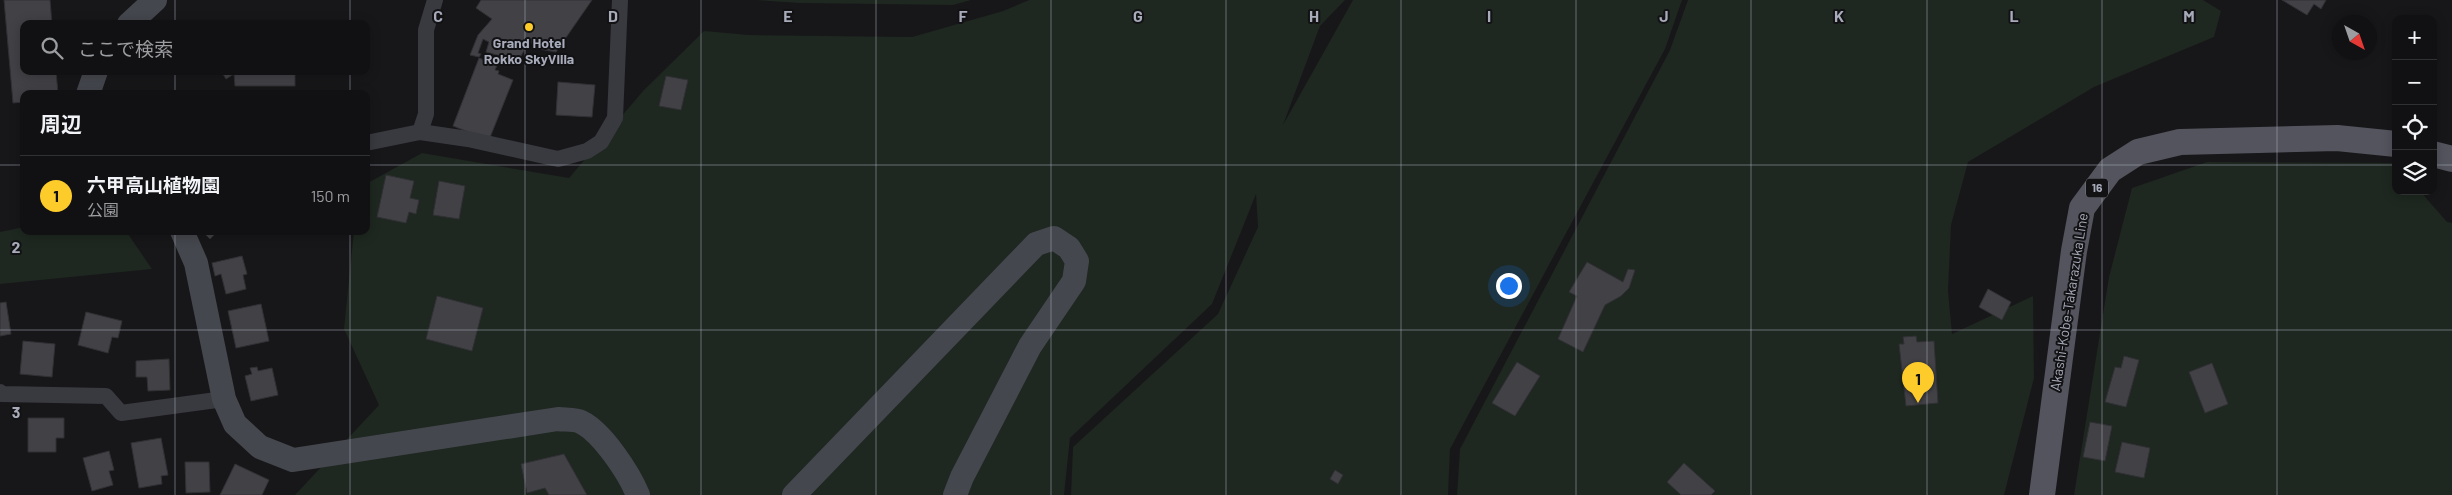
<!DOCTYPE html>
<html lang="ja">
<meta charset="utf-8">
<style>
body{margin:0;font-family:Barlow,"Noto Sans JP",sans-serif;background:#1a1a1c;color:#f1f3f6}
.controls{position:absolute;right:15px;top:15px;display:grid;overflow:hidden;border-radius:10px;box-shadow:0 2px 12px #0003}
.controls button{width:45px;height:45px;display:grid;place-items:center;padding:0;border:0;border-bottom:1px solid #303133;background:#111113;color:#f1f3f6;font:25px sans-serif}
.compass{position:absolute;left:2332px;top:15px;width:45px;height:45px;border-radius:50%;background:#111113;box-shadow:0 2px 12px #0003;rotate:140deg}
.you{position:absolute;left:1508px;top:285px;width:18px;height:18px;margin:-12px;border:4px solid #fff;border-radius:50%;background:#1a73e8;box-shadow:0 0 0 8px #1a73e833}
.badge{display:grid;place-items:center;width:32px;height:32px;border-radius:50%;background:#fecc2a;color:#111;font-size:16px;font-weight:700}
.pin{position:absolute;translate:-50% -41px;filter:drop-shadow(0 1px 2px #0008)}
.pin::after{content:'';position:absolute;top:26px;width:18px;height:15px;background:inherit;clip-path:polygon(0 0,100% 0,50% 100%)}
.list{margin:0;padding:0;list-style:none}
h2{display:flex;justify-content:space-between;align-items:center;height:65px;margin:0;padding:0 20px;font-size:21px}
h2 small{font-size:16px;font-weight:400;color:#9c9da0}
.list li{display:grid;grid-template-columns:32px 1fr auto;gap:15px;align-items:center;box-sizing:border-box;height:80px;padding:0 20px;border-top:1px solid #303133}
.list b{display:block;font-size:19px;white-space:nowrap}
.list p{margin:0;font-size:16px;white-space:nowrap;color:#9c9da0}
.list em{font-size:16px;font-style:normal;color:#9c9da0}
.icon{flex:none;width:28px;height:28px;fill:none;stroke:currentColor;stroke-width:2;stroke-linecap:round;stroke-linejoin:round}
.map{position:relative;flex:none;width:2452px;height:495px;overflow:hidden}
.search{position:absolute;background:#111113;box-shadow:0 2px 12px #0003;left:20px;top:20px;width:350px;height:55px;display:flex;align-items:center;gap:12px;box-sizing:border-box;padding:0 18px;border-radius:10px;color:#9c9da0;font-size:19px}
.panel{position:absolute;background:#111113;box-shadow:0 2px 12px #0003;left:20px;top:90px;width:350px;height:145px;border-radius:10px}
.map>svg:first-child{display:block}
</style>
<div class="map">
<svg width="2452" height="495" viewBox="0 0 2452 495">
<rect width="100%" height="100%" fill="#171719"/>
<path fill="#1e2720" d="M756,0H971L953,5L799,3Z
M1029,0H1345L1320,26L1283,125L1353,0H1682L1665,49L1450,449L1448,495H1071L1073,447L1218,314L1258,227L1256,194L1212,304L1070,438L1064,495H295L379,405L344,329L354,231H366V184L422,153L569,178L643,91L704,31L749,35L912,37L1003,11Z
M1688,0H2203L2221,11L2214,37L2094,87L1968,162L1951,225L1948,291L1952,334L2033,296L2034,378L2004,495H1457L1460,449L1670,50Z
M2207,162L2395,163L2396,191H2420L2447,222L2452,223V495H2074L2109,277L2132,188Z
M24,227V231H126L152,269L0,284V232Z"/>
<path fill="#414146" stroke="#313135" d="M4,0H50L52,24H24V71H56L58,94H24V102L13,103Z
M481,0H592L556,52L539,49L526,39L521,46L525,49L518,61L486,52L489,42L483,39L478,53L481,54L479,57L470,55L478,35L492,19L476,8Z
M2282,0H2326L2321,9L2314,4L2307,15Z
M486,56L494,59L492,63L497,65L495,70L499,71L498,74L513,80L489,140L453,126L479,58L484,60Z
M221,71H295V86H235L234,74L226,79Z
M666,76L688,80L681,110L659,106Z
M558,82L595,85L592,117L556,115Z
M386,175L414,181L410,198L419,200L416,214L409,212L406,223L377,217Z
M439,181L465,186L459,219L433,215Z
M202,231H218L210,239Z
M242,256L247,274L243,275L246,289L226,294L221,274L215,276L212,263Z
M1587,262L1623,282L1628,269L1635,270L1629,288L1621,296L1605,305L1583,352L1558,339L1577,296L1569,292Z
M1988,289L2011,302L2002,320L1979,307Z
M437,296L483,308L472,351L426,339Z
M6,302L11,334L0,336V303Z
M261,304L269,341L236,348L228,311Z
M86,312L122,321L118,338L112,337L108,353L78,345Z
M1916,336L1917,342L1934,341L1938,403L1906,406L1899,344H1904L1903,337Z
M23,341L55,344L52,377L20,374Z
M2124,356L2139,360L2126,407L2105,402L2115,367L2121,368Z
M169,359L170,390L148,391L147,377H136V361Z
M1517,362L1540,376L1515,416L1492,403Z
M2212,363L2228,404L2205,413L2189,372Z
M257,367L258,371L272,368L278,395L251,401L245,376L252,374L250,368Z
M28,418H64V438H56V452H28Z
M2090,422L2112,426L2105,461L2083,457Z
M161,438L168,475L161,476L162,484L139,488L131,443Z
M2122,442L2150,448L2144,478L2115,472Z
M109,451L114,470L109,471L113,485L92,491L83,458Z
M564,454L587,495H549L545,488L527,493L521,464Z
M185,462H209L210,492L186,493Z
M1684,463L1715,491L1711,495H1681L1667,482Z
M235,464L269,480L262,495H220Z
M1335,470L1343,475L1338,484L1330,479Z"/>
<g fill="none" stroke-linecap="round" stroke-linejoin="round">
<path stroke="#393a40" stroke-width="16" d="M420,132L426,114V30L435,0
M366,143L420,132L468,139L558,159L587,151L601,142L615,118L620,0
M0,392L2,394L106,396L121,413L224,399"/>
<path stroke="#45474e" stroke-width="24" d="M129,24L155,0
M88,94L96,71
M182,231L196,263L224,399L235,424L260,447L293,460L558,419C565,420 575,419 581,422C602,432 629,473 638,495
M794,495L1036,244L1054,238L1069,248L1077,261L1074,281L1030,346L962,477L955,495"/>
<path stroke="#53545d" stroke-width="26" d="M2433,154L2452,159
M2042,495L2074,251L2082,208L2110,170L2138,152L2180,142L2337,138L2396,144"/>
</g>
<path fill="none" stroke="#a8acba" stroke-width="1" stroke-opacity="0.55" d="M175,0V24M350,0V24M525,0V495M701,0V495M876,0V495M1051,0V495M1226,0V495M1401,0V495M1576,0V495M1751,0V495M1927,0V495M2102,0V495M2277,0V495M175,71V94M350,71V94M0,165H24M366,165H2396M2433,165H2452M175,231V495M350,231V495M0,330H2452"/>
<circle fill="#fecc2a" stroke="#121214" stroke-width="2" cx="529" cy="27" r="5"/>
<g text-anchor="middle" stroke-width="4" stroke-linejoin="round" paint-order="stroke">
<rect fill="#121214" stroke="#7b7e88" stroke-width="1" x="2086" y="178.5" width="22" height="19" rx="4"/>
<g font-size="12" font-weight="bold" fill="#a8acba">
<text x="2097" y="192">16</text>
</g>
<g font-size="14" font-weight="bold" fill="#a8acba" stroke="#121214">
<text x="529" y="48">Grand Hotel<tspan x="529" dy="16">Rokko SkyVilla</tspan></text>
</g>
<g font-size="14" fill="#a8acba" stroke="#121214">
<text transform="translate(2069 302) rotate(-81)" y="5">Akashi-Kobe-Takarazuka Line</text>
</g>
</g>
<g font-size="16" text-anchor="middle" font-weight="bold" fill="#a8acba" stroke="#121214" stroke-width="4" stroke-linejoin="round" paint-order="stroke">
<text x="438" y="22">C</text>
<text x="613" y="22">D</text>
<text x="788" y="22">E</text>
<text x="963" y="22">F</text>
<text x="1138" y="22">G</text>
<text x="1314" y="22">H</text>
<text x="1489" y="22">I</text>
<text x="1664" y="22">J</text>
<text x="1839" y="22">K</text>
<text x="2014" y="22">L</text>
<text x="2189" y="22">M</text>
<text x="16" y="253">2</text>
<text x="16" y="418">3</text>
</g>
</svg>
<div class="controls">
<button>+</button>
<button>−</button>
<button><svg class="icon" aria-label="locate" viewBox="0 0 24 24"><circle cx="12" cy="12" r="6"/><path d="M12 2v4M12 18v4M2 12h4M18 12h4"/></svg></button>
<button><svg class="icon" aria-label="layers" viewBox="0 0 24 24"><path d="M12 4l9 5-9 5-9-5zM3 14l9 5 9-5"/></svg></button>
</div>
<svg class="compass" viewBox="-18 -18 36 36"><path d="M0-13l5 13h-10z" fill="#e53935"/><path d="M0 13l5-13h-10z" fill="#9c9da0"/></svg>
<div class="you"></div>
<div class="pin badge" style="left:1918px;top:403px">1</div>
<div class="search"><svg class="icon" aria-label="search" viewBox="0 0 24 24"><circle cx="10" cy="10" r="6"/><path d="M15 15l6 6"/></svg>ここで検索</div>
<section class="panel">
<h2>周辺<small></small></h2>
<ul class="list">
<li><span class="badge">1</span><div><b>六甲高山植物園</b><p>公園</p></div><em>150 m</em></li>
</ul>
</section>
</div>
